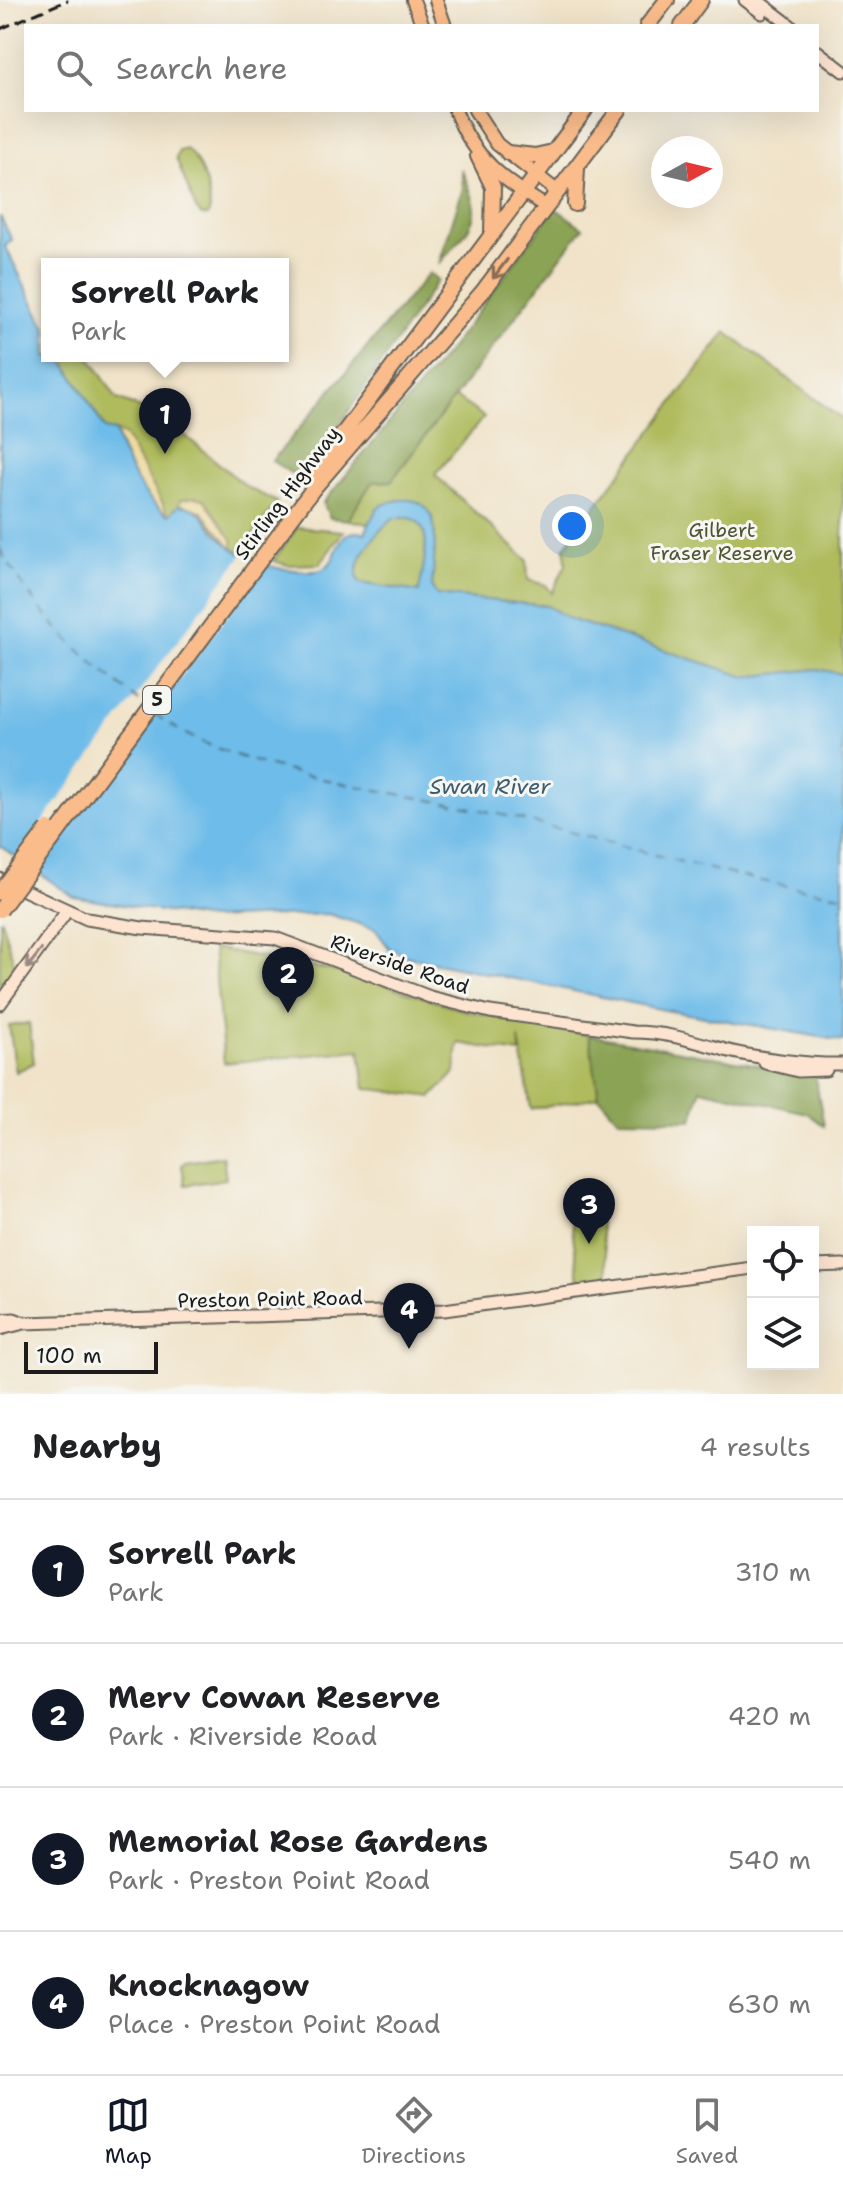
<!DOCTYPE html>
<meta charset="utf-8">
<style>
body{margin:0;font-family:"Shantell Sans",sans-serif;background:#f2f2f2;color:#202124}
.controls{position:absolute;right:24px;bottom:24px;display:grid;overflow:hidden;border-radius:0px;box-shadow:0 8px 32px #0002}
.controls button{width:72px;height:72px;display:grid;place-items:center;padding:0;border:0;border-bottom:2px solid #e0e0e0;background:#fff;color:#202124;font:40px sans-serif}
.compass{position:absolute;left:651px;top:136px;width:72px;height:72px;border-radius:50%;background:#fff;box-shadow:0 8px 32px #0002;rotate:82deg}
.scale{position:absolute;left:24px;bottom:20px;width:134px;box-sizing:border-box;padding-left:8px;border:4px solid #1c1c1c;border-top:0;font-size:22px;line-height:28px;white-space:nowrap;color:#1c1c1c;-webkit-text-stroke:6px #f6f6f2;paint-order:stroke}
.you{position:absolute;left:572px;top:526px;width:28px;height:28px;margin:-20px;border:6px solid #fff;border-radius:50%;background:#1a73e8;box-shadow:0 0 0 12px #1a73e833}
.badge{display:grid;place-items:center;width:52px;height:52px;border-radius:50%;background:#111827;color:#fff;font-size:26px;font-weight:700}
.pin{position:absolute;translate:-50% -66px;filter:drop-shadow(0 2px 4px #0008)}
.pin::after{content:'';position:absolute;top:42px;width:28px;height:24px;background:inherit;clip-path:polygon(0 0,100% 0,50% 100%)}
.popup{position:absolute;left:41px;top:258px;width:248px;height:104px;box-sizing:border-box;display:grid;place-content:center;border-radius:0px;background:#fff;filter:drop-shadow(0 2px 6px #0005);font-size:26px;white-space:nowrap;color:#757577}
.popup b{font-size:30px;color:#202124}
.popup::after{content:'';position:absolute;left:50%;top:100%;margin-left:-16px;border:16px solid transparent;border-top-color:#fff}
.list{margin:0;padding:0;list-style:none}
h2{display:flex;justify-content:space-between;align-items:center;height:104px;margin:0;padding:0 32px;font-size:34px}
h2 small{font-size:26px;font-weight:400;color:#757577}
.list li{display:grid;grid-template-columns:52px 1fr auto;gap:24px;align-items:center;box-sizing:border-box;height:144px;padding:0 32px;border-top:2px solid #e0e0e0}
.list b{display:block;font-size:30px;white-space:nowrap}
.list p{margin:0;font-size:26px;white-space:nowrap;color:#757577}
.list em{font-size:26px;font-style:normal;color:#757577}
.icon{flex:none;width:44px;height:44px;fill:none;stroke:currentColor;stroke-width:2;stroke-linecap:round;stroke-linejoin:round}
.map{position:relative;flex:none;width:843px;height:1394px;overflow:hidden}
.search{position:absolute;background:#fff;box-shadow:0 8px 32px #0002;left:24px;right:24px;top:24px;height:88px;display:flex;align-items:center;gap:20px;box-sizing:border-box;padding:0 28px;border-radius:0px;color:#757577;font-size:30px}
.sheet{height:680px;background:#fff}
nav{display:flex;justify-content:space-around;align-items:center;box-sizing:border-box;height:112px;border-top:2px solid #e0e0e0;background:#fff;font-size:22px;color:#757577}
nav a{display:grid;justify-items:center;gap:4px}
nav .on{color:#111827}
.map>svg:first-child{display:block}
</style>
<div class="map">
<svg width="843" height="1394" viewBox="0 0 843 1394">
<rect width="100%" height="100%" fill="#f6f6f2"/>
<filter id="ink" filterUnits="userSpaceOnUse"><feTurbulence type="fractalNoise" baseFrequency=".0125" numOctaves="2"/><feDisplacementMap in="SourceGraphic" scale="16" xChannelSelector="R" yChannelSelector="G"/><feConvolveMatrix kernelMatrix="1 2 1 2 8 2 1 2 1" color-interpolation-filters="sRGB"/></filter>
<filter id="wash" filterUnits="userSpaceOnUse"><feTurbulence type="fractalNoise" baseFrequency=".006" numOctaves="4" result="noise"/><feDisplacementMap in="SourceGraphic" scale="32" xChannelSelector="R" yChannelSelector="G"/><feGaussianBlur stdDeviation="1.8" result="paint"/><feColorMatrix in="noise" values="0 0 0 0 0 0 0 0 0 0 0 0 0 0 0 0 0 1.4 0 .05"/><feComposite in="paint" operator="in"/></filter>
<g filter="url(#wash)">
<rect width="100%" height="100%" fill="#f0e3c9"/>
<path fill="#afbb5d" stroke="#666c3c" stroke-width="2" d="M186,149C200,159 215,201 208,216L201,215L196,209L176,158L179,151Z
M726,332L843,420V674L817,669L746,677L570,619L547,606L436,595L432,588L433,518L377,508L369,524L348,520L372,482L391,481L455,397L484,417L435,475L527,560L528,580L546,585L552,593L566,564L565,547Z
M61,356H89L117,399L163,417L248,488L277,502L244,547L238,552L174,514L169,515L105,429Z
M394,517C399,518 408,517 413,519C436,528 421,574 419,592L360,583C347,565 379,530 394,517Z
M298,527L343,531L320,564L288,565L273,561Z
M1,919L17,973L0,995V920Z
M213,948L355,975L463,1010L589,1035L599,1097L531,1109L519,1038L520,1053L458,1043L455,1073L432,1097L365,1088L360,1050L224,1063Z
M29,1023L34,1063L16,1072L9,1026Z
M223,1156L226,1179L185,1185L182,1165L185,1162Z
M598,1209L608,1275L579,1279L570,1213Z"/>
<path fill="#8ba354" stroke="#546038" stroke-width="2" d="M461,169C486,220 473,224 439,264L463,188Z
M555,208L583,228L391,481L372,482L348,520L330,518L323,503L447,353Z
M429,273L438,280L325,446L303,471L294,475L272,461Z
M589,1035L815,1075L824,1126L807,1113L701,1089L692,1120L618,1119L599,1097Z"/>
<path fill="#eeda9e" stroke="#857b5d" stroke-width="2" d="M115,431L125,436L169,515C143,501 123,460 115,431Z
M194,497L204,499L233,541V549L201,511L179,505L180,500Z"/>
<path fill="#6ebce9" stroke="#456c82" stroke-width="2" fill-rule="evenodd" d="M0,216L12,240L5,246L47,330V356H61L105,429L115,431C123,460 143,500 169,515L179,505C203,507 205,522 220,537C236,554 263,567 286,569C296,570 314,574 323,569C343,558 332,526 365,533L377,508C394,497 423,494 432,517C438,531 433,572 432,588L437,595L547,606L570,619L746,677L817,669L843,674V1041L665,1010L408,957L389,948L375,929L328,914L209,919L74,897L0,846ZM393,518C399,518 408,517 413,519C436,528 421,574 419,592L360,583C347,565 379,530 393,518Z"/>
<path fill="#f0e3c9" d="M245,551L268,561L33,874L13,861Z"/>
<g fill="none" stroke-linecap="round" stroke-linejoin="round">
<path stroke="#6ebce9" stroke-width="3" d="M382,957L393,949"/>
<path stroke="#3d5c6e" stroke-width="2" stroke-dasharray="10 8" stroke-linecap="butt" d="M0,549C43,622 79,653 144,705
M155,714C230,774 395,790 490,812C608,839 722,879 843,895"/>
</g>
</g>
<g filter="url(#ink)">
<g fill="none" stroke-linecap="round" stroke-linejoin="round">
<g stroke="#666259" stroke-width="15">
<path id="secondary" d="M745,0L762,13
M757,0L791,26
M817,51L843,71
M0,879L87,919L142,928L275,938L430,997L490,1012L633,1032C666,1032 693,1041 725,1050C755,1058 812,1065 843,1064
M0,1004L66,912
M765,1063L798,1071L826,1070
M813,1266L843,1265
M0,1320L14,1319L24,1323L444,1310L753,1268
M0,1329L24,1323"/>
</g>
<g stroke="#666259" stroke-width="16">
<path id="primary" d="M413,0L423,26
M436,0L445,26
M455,110C473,158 504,181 547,207
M475,110L497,144L558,192"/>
</g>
<g stroke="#666259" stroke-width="18">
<path id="highway" d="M647,26L667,0
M682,26L701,0
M508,153L535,156L553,152
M478,156L493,187L492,232
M575,204L577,169
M313,474L585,110
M313,489L484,290L619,110"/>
</g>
<use href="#secondary" stroke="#fde4d1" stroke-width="11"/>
<use href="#primary" stroke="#fabc8b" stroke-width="12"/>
<use href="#highway" stroke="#fabc8b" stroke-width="14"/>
<path stroke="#1c1c1c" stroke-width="3" stroke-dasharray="12 6" stroke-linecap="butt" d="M0,29L68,0"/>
<g stroke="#666259" stroke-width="18" stroke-linecap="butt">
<path id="highway-bridge" d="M0,893L48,829
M0,910L313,489"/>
</g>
<use href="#highway-bridge" stroke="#fabc8b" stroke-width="14"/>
</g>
<defs><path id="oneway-shaft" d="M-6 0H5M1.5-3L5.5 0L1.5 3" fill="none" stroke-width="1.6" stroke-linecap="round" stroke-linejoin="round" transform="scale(2)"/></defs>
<use stroke="#8b6c54" href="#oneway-shaft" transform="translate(500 269) rotate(127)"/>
<use stroke="#988a80" href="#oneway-shaft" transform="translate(34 959) rotate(128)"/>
</g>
<g text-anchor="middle" stroke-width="6" stroke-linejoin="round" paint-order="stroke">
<rect fill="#f6f6f2" stroke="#5d5d5c" stroke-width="2" x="143" y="686" width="28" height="28" rx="6"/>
<g font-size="18" font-weight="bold" fill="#1c1c1c">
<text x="157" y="706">5</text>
</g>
<g font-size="20" fill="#1c1c1c" stroke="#f6f6f2">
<text transform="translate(287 493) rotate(-53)" y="7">Stirling Highway</text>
<text transform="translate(400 964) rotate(19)" y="7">Riverside Road</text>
<text transform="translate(270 1299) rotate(-1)" y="7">Preston Point Road</text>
</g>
<g font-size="20" fill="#4f5433" stroke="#f6f6f2">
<text x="722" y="537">Gilbert<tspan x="722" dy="23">Fraser Reserve</tspan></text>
</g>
<g font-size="22" font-style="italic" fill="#3d5c6e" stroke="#f6f6f2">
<text x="490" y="794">Swan River</text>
</g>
</g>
</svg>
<div class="controls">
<button><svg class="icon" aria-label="locate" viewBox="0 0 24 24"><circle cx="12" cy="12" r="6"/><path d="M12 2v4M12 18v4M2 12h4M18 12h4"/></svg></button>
<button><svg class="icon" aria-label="layers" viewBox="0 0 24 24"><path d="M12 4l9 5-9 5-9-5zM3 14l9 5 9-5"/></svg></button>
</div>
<svg class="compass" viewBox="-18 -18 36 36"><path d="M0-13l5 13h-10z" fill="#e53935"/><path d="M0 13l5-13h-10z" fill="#757577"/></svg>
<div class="scale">100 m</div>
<div class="you"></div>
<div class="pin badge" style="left:165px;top:454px">1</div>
<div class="popup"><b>Sorrell Park</b>Park</div>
<div class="pin badge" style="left:288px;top:1013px">2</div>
<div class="pin badge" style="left:589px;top:1244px">3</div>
<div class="pin badge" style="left:409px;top:1349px">4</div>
<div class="search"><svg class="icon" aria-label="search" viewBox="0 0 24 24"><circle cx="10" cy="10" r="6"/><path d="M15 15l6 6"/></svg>Search here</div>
</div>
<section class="sheet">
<h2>Nearby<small>4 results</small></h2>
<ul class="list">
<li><span class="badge">1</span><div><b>Sorrell Park</b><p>Park</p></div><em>310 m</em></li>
<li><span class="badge">2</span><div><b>Merv Cowan Reserve</b><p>Park · Riverside Road</p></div><em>420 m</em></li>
<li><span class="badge">3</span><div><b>Memorial Rose Gardens</b><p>Park · Preston Point Road</p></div><em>540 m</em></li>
<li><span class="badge">4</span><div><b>Knocknagow</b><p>Place · Preston Point Road</p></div><em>630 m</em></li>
</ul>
</section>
<nav>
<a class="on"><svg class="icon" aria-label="map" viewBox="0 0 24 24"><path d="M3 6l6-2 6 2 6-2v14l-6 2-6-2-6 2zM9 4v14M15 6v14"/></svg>Map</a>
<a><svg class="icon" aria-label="directions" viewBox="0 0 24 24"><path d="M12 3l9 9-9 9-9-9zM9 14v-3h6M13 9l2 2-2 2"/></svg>Directions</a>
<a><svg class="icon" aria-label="saved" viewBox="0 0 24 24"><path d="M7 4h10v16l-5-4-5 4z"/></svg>Saved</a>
</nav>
